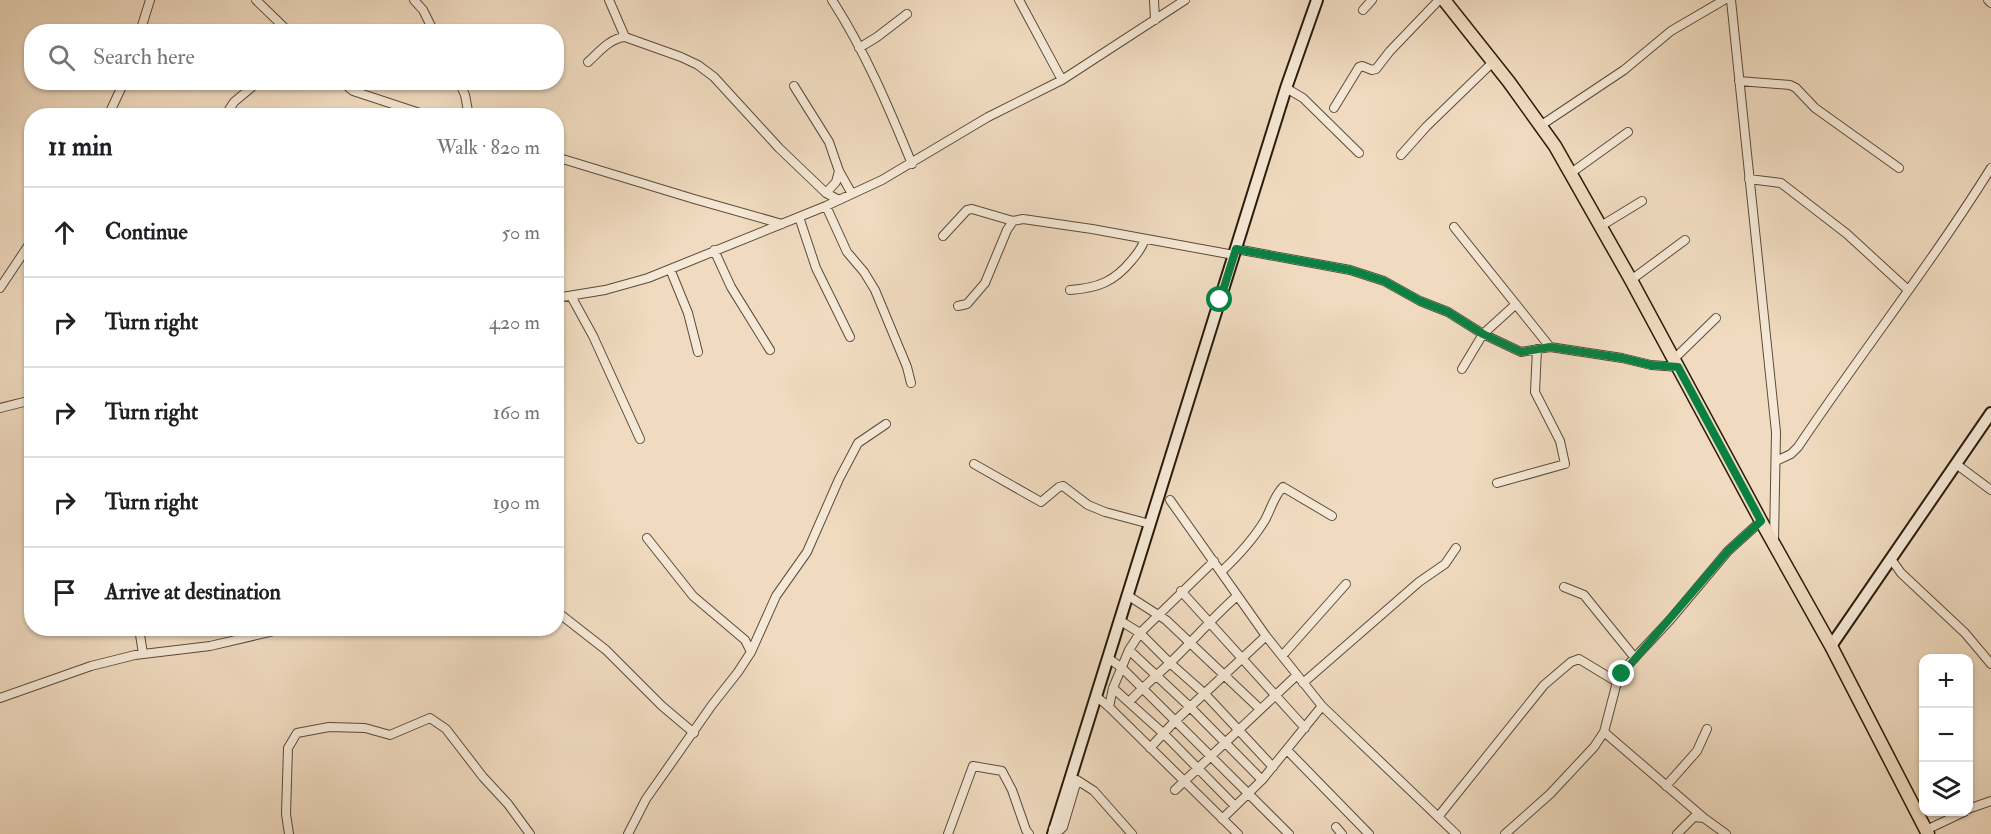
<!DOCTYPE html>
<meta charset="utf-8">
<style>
body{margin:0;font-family:"IM FELL Double Pica",serif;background:#f6f6f6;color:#202124}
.controls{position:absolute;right:18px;bottom:18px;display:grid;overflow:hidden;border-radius:12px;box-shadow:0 2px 4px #0004}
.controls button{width:54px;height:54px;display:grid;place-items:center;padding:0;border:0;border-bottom:2px solid #e0e0e0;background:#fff;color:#202124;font:30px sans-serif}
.stop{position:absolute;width:18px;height:18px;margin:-14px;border:4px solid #0b8043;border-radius:50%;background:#fff}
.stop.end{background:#0b8043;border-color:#fff;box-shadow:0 2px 6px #0008}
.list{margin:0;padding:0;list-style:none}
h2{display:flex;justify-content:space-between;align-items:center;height:78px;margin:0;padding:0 24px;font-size:26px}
h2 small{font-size:20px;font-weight:400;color:#757577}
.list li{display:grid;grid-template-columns:39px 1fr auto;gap:18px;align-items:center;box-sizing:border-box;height:90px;padding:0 24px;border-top:2px solid #e0e0e0}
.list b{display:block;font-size:22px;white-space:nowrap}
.list em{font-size:20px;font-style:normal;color:#757577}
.icon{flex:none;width:33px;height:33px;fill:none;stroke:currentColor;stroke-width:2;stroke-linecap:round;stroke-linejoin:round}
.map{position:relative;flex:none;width:1991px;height:834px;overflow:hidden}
.search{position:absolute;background:#fff;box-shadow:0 2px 4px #0004;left:24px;top:24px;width:540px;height:66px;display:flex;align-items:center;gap:15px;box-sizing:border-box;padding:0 21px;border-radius:24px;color:#757577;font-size:22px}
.panel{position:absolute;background:#fff;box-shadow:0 2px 4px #0004;left:24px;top:108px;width:540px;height:528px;border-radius:24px}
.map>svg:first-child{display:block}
</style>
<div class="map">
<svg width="1991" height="834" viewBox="0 0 1991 834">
<rect width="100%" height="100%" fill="#f0dbc0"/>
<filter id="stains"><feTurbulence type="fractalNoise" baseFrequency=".00333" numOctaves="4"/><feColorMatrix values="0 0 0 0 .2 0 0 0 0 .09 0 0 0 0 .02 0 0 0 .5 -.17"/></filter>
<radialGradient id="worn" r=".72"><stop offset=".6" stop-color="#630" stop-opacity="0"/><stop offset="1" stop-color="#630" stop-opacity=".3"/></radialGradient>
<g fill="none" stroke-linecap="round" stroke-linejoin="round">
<g stroke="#5c4b38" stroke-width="10">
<path id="street" d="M256,0L289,32
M414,0L423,10L434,32
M609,0L625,37
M832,0C865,51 889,108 912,164
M1019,0L1062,80
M1154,0L1155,20
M1731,0L1776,432L1774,541
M1988,0L1991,3
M1363,10L1372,0
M140,32L150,0
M859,48L877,37L907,14
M588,62C598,53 610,38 625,37L681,57L698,65L714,77L779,148L826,193L839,200
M1739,81L1790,85L1796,88L1815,108L1899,168
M342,82L353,91L429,116
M459,82L465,95L469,116
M794,86L829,142L839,171L852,194
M1286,88L1303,98L1359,153
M1334,108L1359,67L1362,66L1372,70L1376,69L1390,51L1439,0
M108,116L124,82
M225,116L234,102L258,82
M1540,126L1624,70L1671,31L1724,0
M1401,155L1426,127L1493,62
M556,157L694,199L782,224
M1571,173L1628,132
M1749,179L1781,183L1847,234L1908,290
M826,193L836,182L839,171
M826,206L847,252L864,272L875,290L907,367L911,383
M799,217L816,268L850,337
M1601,226L1642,201
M1454,227L1550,347
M943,236L967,210L972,209L1013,221L1023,219L1092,229L1234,255
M1236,249L1350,270L1384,281L1420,301L1448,312L1483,334L1521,352L1550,347L1622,358L1651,365L1678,367
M714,250L731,287L770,350
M670,269L688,313L698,352
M1631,280L1685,240
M0,288L32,240
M1070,290C1098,288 1114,282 1132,260C1137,254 1143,247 1144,240
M571,296L593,336L640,439
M556,298L605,290L648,278L826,206L882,180L988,117L1062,80L1185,0
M958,306L967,304L985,283L1007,230L1013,221
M1674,359L1716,318
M1462,369L1483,334L1516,304
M0,408L32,400
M1776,461L1791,454L1798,447C1861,353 1931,264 1991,168
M974,464L1041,502L1059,487L1063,486L1088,505L1105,512L1150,524
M1956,464L1991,490
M1497,483L1565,464L1560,441L1535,392L1537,349
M1170,500L1266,636L1322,706L1456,834
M1891,559L1901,573L1965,633L1991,664
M1221,572C1237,557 1253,540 1265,520C1271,509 1274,496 1283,487L1332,516
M1564,587L1584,595L1635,658
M1181,591L1305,728
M1127,595L1166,620L1260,709
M556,611L606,650L662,706L694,733
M1119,620L1140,633L1170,663L1205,694L1273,767
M139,628L143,654
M1129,650L1191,708L1262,780
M751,652L776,596L807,552L839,479L858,443L886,424
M1282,656L1346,584
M1108,658L1122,668L1289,834
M1303,683L1419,582L1445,564L1456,548
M1113,688L1164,734L1235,806
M1097,697L1109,707L1238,834
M0,698L91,666L135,655L210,646L287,628
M1129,702C1142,688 1156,676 1170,663C1193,641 1213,617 1237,596
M1109,707L1113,688L1129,650L1140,633L1214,561
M1604,732L1704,818
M1150,748L1175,721L1266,636
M1287,750L1369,834
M1666,786L1697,751L1707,729
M1175,790L1297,675
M1968,809L1991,801
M1438,817L1544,685L1571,662L1579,659L1617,682
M1222,819L1262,780L1322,706
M1336,827L1342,834
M1053,829L1060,830L1063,827L1077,780L1094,791L1132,834
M1926,830L1964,812
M289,834L286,814L288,748L297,733L329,727L365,728L390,735L430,718L446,729L483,777L508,804L530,834
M628,834L646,799L712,705L738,672L751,652L745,640L693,596L647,538
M948,834L973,766L1002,771L1012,790L1026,830L1029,834
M1505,834L1550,794L1594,747L1604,732L1617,682L1626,667L1670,620L1728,551L1761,521
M1677,834L1694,817L1704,818L1726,834"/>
</g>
<g stroke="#2a1b0a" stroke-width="14">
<path id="secondary" d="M1831,646L1991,413
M1053,834L1286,88L1317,0"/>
</g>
<g stroke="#2a1b0a" stroke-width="15">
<path id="primary" d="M1444,0L1509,82L1555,146L1631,280L1761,521L1831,646L1928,834"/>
</g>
<use href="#street" stroke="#f5e8d6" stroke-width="8"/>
<use href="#secondary" stroke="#f5e8d6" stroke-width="10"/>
<use href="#primary" stroke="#f0dbc0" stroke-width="12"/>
</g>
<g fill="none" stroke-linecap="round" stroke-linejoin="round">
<path stroke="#0b8043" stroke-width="8" d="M1220,300L1236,249L1350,270L1384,281L1420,301L1448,312L1483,334L1521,352L1550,347L1622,358L1651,365L1678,367L1761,521L1728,551L1622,674"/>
</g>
<rect width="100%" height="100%" filter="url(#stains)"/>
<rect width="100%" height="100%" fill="url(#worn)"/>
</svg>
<div class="controls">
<button>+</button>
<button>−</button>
<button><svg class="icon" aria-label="layers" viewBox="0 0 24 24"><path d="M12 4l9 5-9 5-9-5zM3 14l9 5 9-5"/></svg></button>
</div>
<div class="stop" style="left:1220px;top:300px"></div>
<div class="stop end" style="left:1622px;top:674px"></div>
<div class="search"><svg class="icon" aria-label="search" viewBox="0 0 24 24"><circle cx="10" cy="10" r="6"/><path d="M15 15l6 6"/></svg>Search here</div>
<section class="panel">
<h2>11 min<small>Walk · 820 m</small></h2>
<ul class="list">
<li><svg class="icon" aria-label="ahead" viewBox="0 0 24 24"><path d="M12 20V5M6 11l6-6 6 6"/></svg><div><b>Continue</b></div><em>50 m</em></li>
<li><svg class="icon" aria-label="right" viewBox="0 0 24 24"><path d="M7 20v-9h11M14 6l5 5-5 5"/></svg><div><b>Turn right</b></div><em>420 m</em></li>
<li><svg class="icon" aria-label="right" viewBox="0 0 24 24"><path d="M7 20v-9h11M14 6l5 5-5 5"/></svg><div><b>Turn right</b></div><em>160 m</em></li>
<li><svg class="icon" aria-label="right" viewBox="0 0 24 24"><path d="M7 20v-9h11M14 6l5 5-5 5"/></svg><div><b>Turn right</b></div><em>190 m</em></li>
<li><svg class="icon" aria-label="arrive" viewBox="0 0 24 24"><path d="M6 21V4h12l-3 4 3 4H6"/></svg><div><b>Arrive at destination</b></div></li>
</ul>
</section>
</div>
